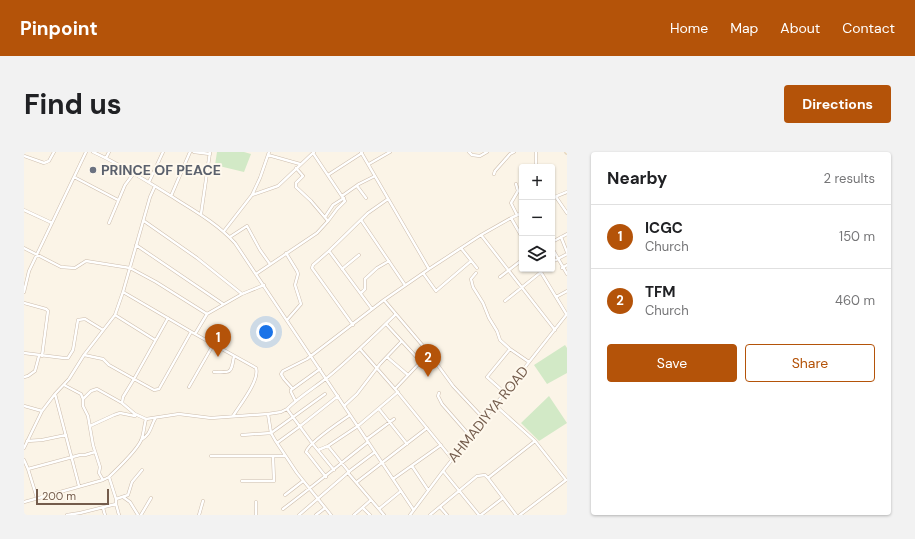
<!DOCTYPE html>
<meta charset="utf-8">
<style>
body{margin:0;font-family:"DM Sans",sans-serif;background:#f2f2f2;color:#202124}
.controls{position:absolute;right:12px;top:12px;display:grid;overflow:hidden;border-radius:4px;box-shadow:0 1px 3px #0004}
.controls button{width:36px;height:36px;display:grid;place-items:center;padding:0;border:0;border-bottom:1px solid #e0e0e0;background:#fff;color:#202124;font:20px sans-serif}
.scale{position:absolute;left:12px;bottom:10px;width:73px;box-sizing:border-box;padding-left:4px;border:2px solid #745c4c;border-top:0;font-size:11px;line-height:14px;white-space:nowrap;color:#745c4c;-webkit-text-stroke:3px #fef8ed;paint-order:stroke}
.you{position:absolute;left:242px;top:180px;width:14px;height:14px;margin:-10px;border:3px solid #fff;border-radius:50%;background:#1a73e8;box-shadow:0 0 0 6px #1a73e833}
.badge{display:grid;place-items:center;width:26px;height:26px;border-radius:50%;background:#b45309;color:#fff;font-size:13px;font-weight:700}
.pin{position:absolute;translate:-50% -33px;filter:drop-shadow(0 1px 2px #0008)}
.pin::after{content:'';position:absolute;top:21px;width:14px;height:12px;background:inherit;clip-path:polygon(0 0,100% 0,50% 100%)}
.list{margin:0;padding:0;list-style:none}
h2{display:flex;justify-content:space-between;align-items:center;height:52px;margin:0;padding:0 16px;font-size:17px}
h2 small{font-size:13px;font-weight:400;color:#757577}
.list li{display:grid;grid-template-columns:26px 1fr auto;gap:12px;align-items:center;box-sizing:border-box;height:64px;padding:0 16px;border-top:1px solid #e0e0e0}
.list b{display:block;font-size:15px;white-space:nowrap}
.list p{margin:0;font-size:13px;white-space:nowrap;color:#757577}
.list em{font-size:13px;font-style:normal;color:#757577}
.actions{display:flex;gap:8px;padding:12px 16px}
.actions a{flex:1;padding:9px 0;border:1px solid #b45309;border-radius:4px;text-align:center;font-size:14px;color:#b45309}
.actions .main{background:#b45309;color:#fff}
.icon{flex:none;width:22px;height:22px;fill:none;stroke:currentColor;stroke-width:2;stroke-linecap:round;stroke-linejoin:round}
.map{position:relative;flex:none;width:543px;height:363px;overflow:hidden;border-radius:4px}
header{display:flex;align-items:center;gap:24px;box-sizing:border-box;height:56px;padding:0 20px;background:#b45309;color:#fff}
header strong{font-size:19px}
nav{display:flex;gap:22px;margin-inline-start:auto;font-size:14px}
.intro{display:flex;align-items:center;justify-content:space-between;box-sizing:border-box;height:96px;padding:0 24px}
h1{margin:0;font-size:28px}
.button{padding:10px 18px;border-radius:4px;background:#b45309;color:#fff;font-size:14px;font-weight:700}
main{display:flex;gap:24px;padding:0 24px}
aside{flex:1;background:#fff;border-radius:4px;box-shadow:0 1px 3px #0004}
.map>svg:first-child{display:block}
</style>
<header>
<strong>Pinpoint</strong>
<nav><a>Home</a><a>Map</a><a>About</a><a>Contact</a></nav>
</header>
<div class="intro"><h1>Find us</h1><a class="button">Directions</a></div>
<main>
<div class="map">
<svg width="543" height="363" viewBox="0 0 543 363">
<rect width="100%" height="100%" fill="#fbf4e7"/>
<path fill="#d2e9c6" d="M193,0H220L227,2L220,20L191,13Z
M541,193L543,196V221L523,232L510,213Z
M525,244L543,271L515,289L497,271Z"/>
<g fill="none" stroke-linecap="round" stroke-linejoin="round">
<g stroke="#cdbdad" stroke-width="3.5">
<path id="minor" d="M69,0C96,12 121,28 147,44C169,58 193,71 211,91L389,357
M170,0L186,2
M445,0L448,3L456,4L463,0
M289,1L321,49L313,57L304,69
M244,3L276,12
M0,4L20,11L25,9L30,0
M82,6L85,0
M345,12L366,0
M512,15V0
M470,22L471,19L486,2L490,0
M304,23L338,1
M50,25L94,48
M125,30L139,0
M492,32L494,39L487,51L493,63
M333,34L342,46
M228,43L254,34L290,0
M147,44L166,0
M318,44L335,32L351,24
M532,45L543,61
M528,46L543,40
M0,58L28,71
M177,62L186,0
M301,65L309,53L320,46
M487,66L498,61
M337,68L381,133
M120,69L173,106L218,142
M85,71L101,33L110,21
M200,79L228,43L236,26L245,0
M457,83L531,178
M206,85L223,74L236,98L246,112
M537,85L543,100
M528,90L543,82
M112,93L199,152
M0,96L37,115L51,116L62,109L106,116L132,130L183,162L171,182L99,140L126,45L131,34
M437,96L453,116
M528,96L543,122
M305,99L289,113L288,116L329,173
M262,101L273,119L274,122L271,133L277,152L263,168
M528,110L543,102
M538,116L543,113
M318,117L335,103
M405,117L457,83L487,66L498,85
M515,117L543,163
M399,121L412,139L447,109
M452,121L447,127L449,135L459,151L465,166L473,179L476,188L486,197L505,210
M232,122L293,81L304,69L287,49L272,35V31L279,24L272,16
M476,125L498,108
M0,140L5,119L62,0
M337,141L341,137V127L353,116L365,109
M532,145L543,139
M360,148L405,201L371,237L428,307
M481,149L517,120
M0,151L22,157L24,159L18,204
M348,157L305,99L344,61L364,47
M183,162L218,142L240,133
M91,163L131,188
M144,166L110,227L130,238L135,237L167,180
M362,172L397,210
M171,182L232,216C236,228 216,253 209,264
M336,197L371,237
M0,201L40,206H44L49,198L54,168L61,167L79,178
M405,201L429,234L460,267
M60,203L79,207L85,213L110,227L99,245L98,251L111,262L122,267L155,262L187,266L244,262L257,260L263,257L288,291L310,318
M363,205L384,223
M190,220C208,221 207,221 210,204
M0,225L4,224L11,219L15,204
M40,233L57,242L59,247V254L64,264L69,293L76,315L75,321L79,328
M165,235L189,193
M268,236L260,227L257,222L259,219L283,207L360,148L405,117L337,0
M415,241L414,244L418,252L446,284
M481,241L463,225L486,197
M31,242L45,227L60,203L91,163L99,140
M59,247L67,239L73,237L98,251
M271,248L267,240V238L296,217
M471,253L511,289L542,328L496,363
M0,254L18,259
M320,254L333,242L356,212L377,190
M263,257C275,245 290,236 304,225C327,206 349,184 371,163
M355,257L383,292
M244,262L247,281L251,288L273,321L307,363
M66,274L90,263L96,261L111,264
M218,283L247,281L301,242
M343,287L370,267
M117,288C127,282 126,276 131,267
M3,289L18,288L42,283
M253,291L275,275L314,244
M304,294L334,274L374,240
M0,296L18,259L31,242L55,334
M294,298L304,294L325,320
M187,304H261
M0,308L4,317
M388,314L404,338
M419,319L455,363
M324,321L360,363
M85,325C93,317 115,297 118,286C120,280 120,274 122,267
M302,325L284,302L282,300C285,290 316,270 326,263
M369,327L417,293
M218,329H250L249,304
M333,330L403,276
M261,343L279,329
M99,345L106,350L114,363
M13,346L4,317L56,303H61L71,300
M92,347L104,343L108,330L118,318
M0,350L79,328L85,325L92,347V352L56,361L43,363
M232,350V363
M92,352L95,363
M416,355L423,363
M79,356L81,363
M339,356L346,363
M259,357C288,335 316,312 344,290
M355,357L377,339
M117,363L127,346
M175,363L179,349
M275,363L327,318L351,300
M292,363L301,356
M330,363L347,348
M386,363L419,319L543,162
M406,363L453,324L461,323L464,326
M457,363L479,346
M492,363L464,326L511,289"/>
</g>
<g stroke="#d8d1cd" stroke-width="4">
<path id="major" d="M542,0L543,1"/>
</g>
<use href="#minor" stroke="#fff" stroke-width="2.5"/>
<use href="#major" stroke="#f7dba3" stroke-width="3"/>
</g>
<circle fill="#6b7280" stroke="#fef8ed" stroke-width="1.5" cx="69" cy="18" r="4"/>
<g text-anchor="middle" stroke-width="4" stroke-linejoin="round" paint-order="stroke">
<g font-size="14" font-weight="bold" fill="#5b616d" stroke="#fef8ed" text-anchor="start">
<text x="77" y="23">PRINCE OF PEACE</text>
</g>
<g font-size="14" fill="#745c4c" stroke="#fef8ed">
<text transform="translate(464 262) rotate(-51)" y="5">AHMADIYYA ROAD</text>
</g>
</g>
</svg>
<div class="controls">
<button>+</button>
<button>−</button>
<button><svg class="icon" aria-label="layers" viewBox="0 0 24 24"><path d="M12 4l9 5-9 5-9-5zM3 14l9 5 9-5"/></svg></button>
</div>
<div class="scale">200 m</div>
<div class="you"></div>
<div class="pin badge" style="left:194px;top:205px">1</div>
<div class="pin badge" style="left:404px;top:225px">2</div>
</div>
<aside>
<h2>Nearby<small>2 results</small></h2>
<ul class="list">
<li><span class="badge">1</span><div><b>ICGC</b><p>Church</p></div><em>150 m</em></li>
<li><span class="badge">2</span><div><b>TFM</b><p>Church</p></div><em>460 m</em></li>
</ul>
<div class="actions"><a class="main">Save</a><a>Share</a></div>
</aside>
</main>
